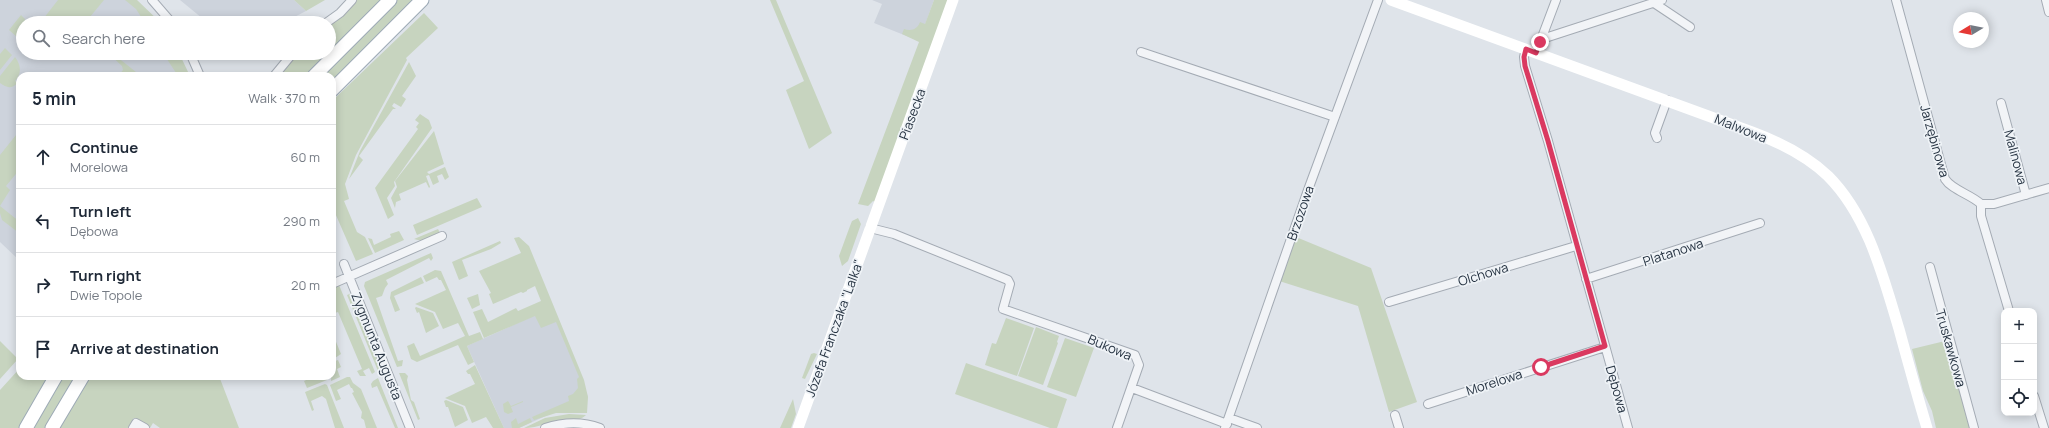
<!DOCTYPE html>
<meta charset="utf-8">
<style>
body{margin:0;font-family:Manrope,sans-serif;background:#f2f2f3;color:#1f2937}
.controls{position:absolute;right:12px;bottom:12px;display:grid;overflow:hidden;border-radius:8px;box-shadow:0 2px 10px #0003}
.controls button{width:36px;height:36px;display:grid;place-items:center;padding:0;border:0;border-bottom:1px solid #e0e1e3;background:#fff;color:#1f2937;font:20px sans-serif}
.compass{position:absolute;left:1953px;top:12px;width:36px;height:36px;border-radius:50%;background:#fff;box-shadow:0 2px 10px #0003;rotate:260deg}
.stop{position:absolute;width:12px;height:12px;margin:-9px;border:3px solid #da3960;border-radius:50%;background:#fff}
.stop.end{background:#da3960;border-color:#fff;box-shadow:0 1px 4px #0008}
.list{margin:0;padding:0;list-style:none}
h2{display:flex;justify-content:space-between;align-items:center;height:52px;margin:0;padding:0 16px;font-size:17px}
h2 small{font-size:13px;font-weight:400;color:#747a83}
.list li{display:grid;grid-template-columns:26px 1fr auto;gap:12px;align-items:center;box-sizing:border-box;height:64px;padding:0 16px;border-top:1px solid #e0e1e3}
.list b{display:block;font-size:15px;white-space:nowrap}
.list p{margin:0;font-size:13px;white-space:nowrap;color:#747a83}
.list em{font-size:13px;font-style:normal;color:#747a83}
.icon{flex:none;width:22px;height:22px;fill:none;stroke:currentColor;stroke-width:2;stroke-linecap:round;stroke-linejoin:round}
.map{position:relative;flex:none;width:2049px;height:428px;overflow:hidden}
.search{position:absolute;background:#fff;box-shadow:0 2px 10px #0003;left:16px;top:16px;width:320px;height:44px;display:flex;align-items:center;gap:10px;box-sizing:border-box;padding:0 14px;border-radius:22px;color:#747a83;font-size:15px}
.panel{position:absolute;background:#fff;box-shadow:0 2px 10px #0003;left:16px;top:72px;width:320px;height:308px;border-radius:12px}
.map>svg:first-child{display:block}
</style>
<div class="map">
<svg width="2049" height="428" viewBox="0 0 2049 428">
<rect width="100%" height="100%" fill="#dfe4ea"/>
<path fill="#cdd3dc" d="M0,0H129L152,23H23V53H170L184,76H20V261L0,242Z
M180,0H294L306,11L283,23H208Z
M872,0H934L919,41L874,23L882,4Z
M551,308L588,397L519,428H504L467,346Z"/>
<path fill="#c7d4bf" d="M58,0H104L85,23H40Z
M125,0H137L161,23H145L136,9Z
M294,0H325L306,11Z
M355,0H384L329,52V23Z
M395,0H415L332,84V76H319Z
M770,0H776L832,133L809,149L786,90L804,81Z
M934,0H949L875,202L873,201L868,206L858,204L919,42L902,34L904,29C911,31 917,30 920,22L925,24Z
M424,13L438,28L406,58L407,60L356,155L345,184L349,199L344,201L357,232L365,237L373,254L356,261L332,206V101Z
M21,15L25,19L23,35L17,37L9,30Z
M5,48L12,55L0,70V54Z
M108,53H112L141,76H118L123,70L122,66Z
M163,53H179L190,76H178Z
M296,53H327L304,76H276Z
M15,57C21,65 22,73 15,81L18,83C11,89 7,88 0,83V76Z
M409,62L416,76L402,96L406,99L401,107L394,103L392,106L396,109H393L359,156L363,160L349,179L360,151Z
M420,114L429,120L432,128L394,182L395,186L387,198L394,215L388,219L375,188L418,129L416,127L419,123L415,120Z
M20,130V169L6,186L10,190L0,206L20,222L19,233L2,220L0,213V155Z
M434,131L444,164L427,172L429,174L445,167L449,177L445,180L442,174L437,176L439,182L433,185L429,175L426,176L430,187L429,188L426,182L399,194L401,200L396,202L395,208L391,198L397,187L395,181Z
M477,198L482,207L417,235L413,225Z
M858,218L861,224L848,261L842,266L839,256L850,226L852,221Z
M438,229L440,233L422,241L414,239Z
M399,231L404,240L375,253L368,238L372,239L374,245L391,237L390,234Z
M519,237L529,246L584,380L588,397L587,413H556L534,420L532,417L569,401L568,396L573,394L578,388L577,379L579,377L556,322L541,328L535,316L484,338L473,312L482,309L488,322L516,308L518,311L541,301L535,286L527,290V291L523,293L521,292L493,304L489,294L491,293L479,271L521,253L514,238Z
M1296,237L1371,268L1417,402L1389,412L1358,306L1276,280Z
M500,241L501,243L491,249L462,260L468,276L459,280L452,262Z
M431,253L433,258L431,261L429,258L386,280L388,284L385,288L382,296L376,298L398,361L403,360L402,366L397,367L364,286L365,282Z
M435,270L441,271L469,336L480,332L483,339L467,346L474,362L468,365L458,345L417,362L411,359L407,346L414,343L420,356L465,336L458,323L443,329L435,312L415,304L446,290L441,280H439L437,277L426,282L423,276Z
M421,277L424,283L394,296L400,310L395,312L390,298L391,292Z
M339,285L375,372L372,374L369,368L363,371L366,376H360L357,371L362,369L338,312L335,313L332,311V288Z
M352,293L381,365L378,371L347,295Z
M478,294L480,305L472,309L467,298Z
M416,307L433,313L439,326L426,333L419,312L417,313L415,308Z
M1006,318L1034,328L1017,376L985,365L992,343L996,344Z
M1036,327L1059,336L1057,342L1058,343L1043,385L1018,376Z
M332,332L341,354L332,360V353L335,352V347L332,344Z
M1065,338L1094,348L1076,397L1047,387Z
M0,341L18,359L0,379Z
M1945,341L1971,428H1936L1932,411L1923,391L1912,349Z
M814,353L817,354L805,379L802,378L811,354Z
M338,360L341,367L337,369L340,377L331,381L332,362Z
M966,363L1067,399L1057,428H1050L955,394Z
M475,365L504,428H493L486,417L472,423L465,406L445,398L475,384L470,374H468L466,371Z
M20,368V376H50L19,428H0V390Z
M399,373H405L408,376L407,380L411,400L414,402L420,419L418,420Z
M60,376H78L47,428H30Z
M89,376H219L239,428H160L153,423L150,428L134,418L128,428H58Z
M315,376H325L327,380L307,388L304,381Z
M347,377H350L353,383L361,389L377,428H366L364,420L361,418L362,412L352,393L354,392L352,388H351L349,384L337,390L341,399L336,401L330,385Z
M378,378L398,428H395L377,386L372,388L371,384L373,381Z
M325,384L327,385L344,428H335L326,399L322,396L311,401L314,410L312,411L305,392Z
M793,399L796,414L791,428H780Z
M446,400L463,407L468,420L455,427L448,407H446L444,401Z
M508,401L511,406L523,401V402L511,407L513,412L508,414L504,412L503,404Z
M569,414L586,415C580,421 572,420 565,420C551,421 538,428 524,428L545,418Z
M516,418L518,424L530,418L532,422L519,428H512L511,422Z"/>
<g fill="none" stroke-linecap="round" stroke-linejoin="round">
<g stroke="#a4abb4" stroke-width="10">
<path id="street" d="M152,0L172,23
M1653,0L1654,3L1690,27
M1896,0L1945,179C1952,190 1970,194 1981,204V216L2009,311
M2046,0L2049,12
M326,23L340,13L352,0
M1542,39L1662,0
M1526,49L1524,57L1525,66L1548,141L1628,428
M1141,52L1335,117
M190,53L200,76
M1536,53L1556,0
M274,76L293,53
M2001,103L2026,195
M1657,138L1655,133L1667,100
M1981,204H1994L2049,188
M870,228L894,234L1008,280L1010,284L1003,309L1135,355L1139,365L1117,428
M344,264L410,428
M1930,267L1974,428
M1586,279L1760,223
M332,284L442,236
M1389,302L1576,246
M1132,388L1227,424
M2034,396L2044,428
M1428,404L1605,347
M1395,415L1399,428
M1229,418L1257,428
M133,428L136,423L145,428
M545,428C564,422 581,421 600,428
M1225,428L1308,190L1378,0"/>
</g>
<g stroke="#9daab6" stroke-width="15">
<path id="primary" d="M314,76L390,0
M332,90L422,0
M26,428L56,376
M52,428L83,376"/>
</g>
<use href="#street" stroke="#f2f4f7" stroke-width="8"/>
<path stroke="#fff" stroke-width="11" d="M1391,0L1752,132C1779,142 1807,156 1828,176C1868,216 1883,276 1899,329C1908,362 1917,395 1927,428
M798,428L953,0"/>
<use href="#primary" stroke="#fff" stroke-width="13"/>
</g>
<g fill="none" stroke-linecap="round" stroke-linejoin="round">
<path stroke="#da3960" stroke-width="5" d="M1540,42L1536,53L1526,49L1524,57L1525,66L1548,141L1605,346L1541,367"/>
</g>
<g text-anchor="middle" stroke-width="3.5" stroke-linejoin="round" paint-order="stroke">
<g font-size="13" fill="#263342" stroke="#eff3f7">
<text transform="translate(912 114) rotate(-70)" y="5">Piasecka</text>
<text transform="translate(1741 128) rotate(22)" y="5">Malwowa</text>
<text transform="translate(1935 141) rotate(74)" y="5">Jarzębinowa</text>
<text transform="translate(2016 157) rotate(75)" y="5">Malinowa</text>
<text transform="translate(1300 213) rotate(-71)" y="5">Brzozowa</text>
<text transform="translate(1673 252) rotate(-18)" y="5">Platanowa</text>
<text transform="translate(1483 274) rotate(-17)" y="5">Olchowa</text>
<text transform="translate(834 328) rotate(-70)" y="5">Józefa Franczaka "Lalka"</text>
<text transform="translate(377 346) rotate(68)" y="5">Zygmunta Augusta</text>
<text transform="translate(1110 347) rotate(23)" y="5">Bukowa</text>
<text transform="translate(1951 348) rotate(74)" y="5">Truskawkowa</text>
<text transform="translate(1494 382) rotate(-18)" y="5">Morelowa</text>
<text transform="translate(1617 389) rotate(74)" y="5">Dębowa</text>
</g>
</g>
</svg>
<div class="controls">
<button>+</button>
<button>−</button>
<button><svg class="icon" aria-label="locate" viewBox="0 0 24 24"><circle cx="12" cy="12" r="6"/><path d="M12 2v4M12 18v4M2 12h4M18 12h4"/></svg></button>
</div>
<svg class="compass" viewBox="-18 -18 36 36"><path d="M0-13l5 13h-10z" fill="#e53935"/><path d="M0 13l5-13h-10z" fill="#747a83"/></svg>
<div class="stop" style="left:1541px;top:367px"></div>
<div class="stop end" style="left:1540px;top:42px"></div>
<div class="search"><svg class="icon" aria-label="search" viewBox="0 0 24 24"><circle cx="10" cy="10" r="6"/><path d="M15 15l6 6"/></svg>Search here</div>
<section class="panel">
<h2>5 min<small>Walk · 370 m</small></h2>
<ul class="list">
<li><svg class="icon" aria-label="ahead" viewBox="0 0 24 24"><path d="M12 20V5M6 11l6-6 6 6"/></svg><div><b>Continue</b><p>Morelowa</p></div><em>60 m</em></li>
<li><svg class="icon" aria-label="left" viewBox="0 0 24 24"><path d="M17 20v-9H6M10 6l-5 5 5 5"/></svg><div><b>Turn left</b><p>Dębowa</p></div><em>290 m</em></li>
<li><svg class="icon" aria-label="right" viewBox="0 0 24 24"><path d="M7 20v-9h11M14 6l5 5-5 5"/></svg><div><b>Turn right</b><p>Dwie Topole</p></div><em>20 m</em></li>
<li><svg class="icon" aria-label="arrive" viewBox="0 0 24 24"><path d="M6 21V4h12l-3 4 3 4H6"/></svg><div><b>Arrive at destination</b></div></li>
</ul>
</section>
</div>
